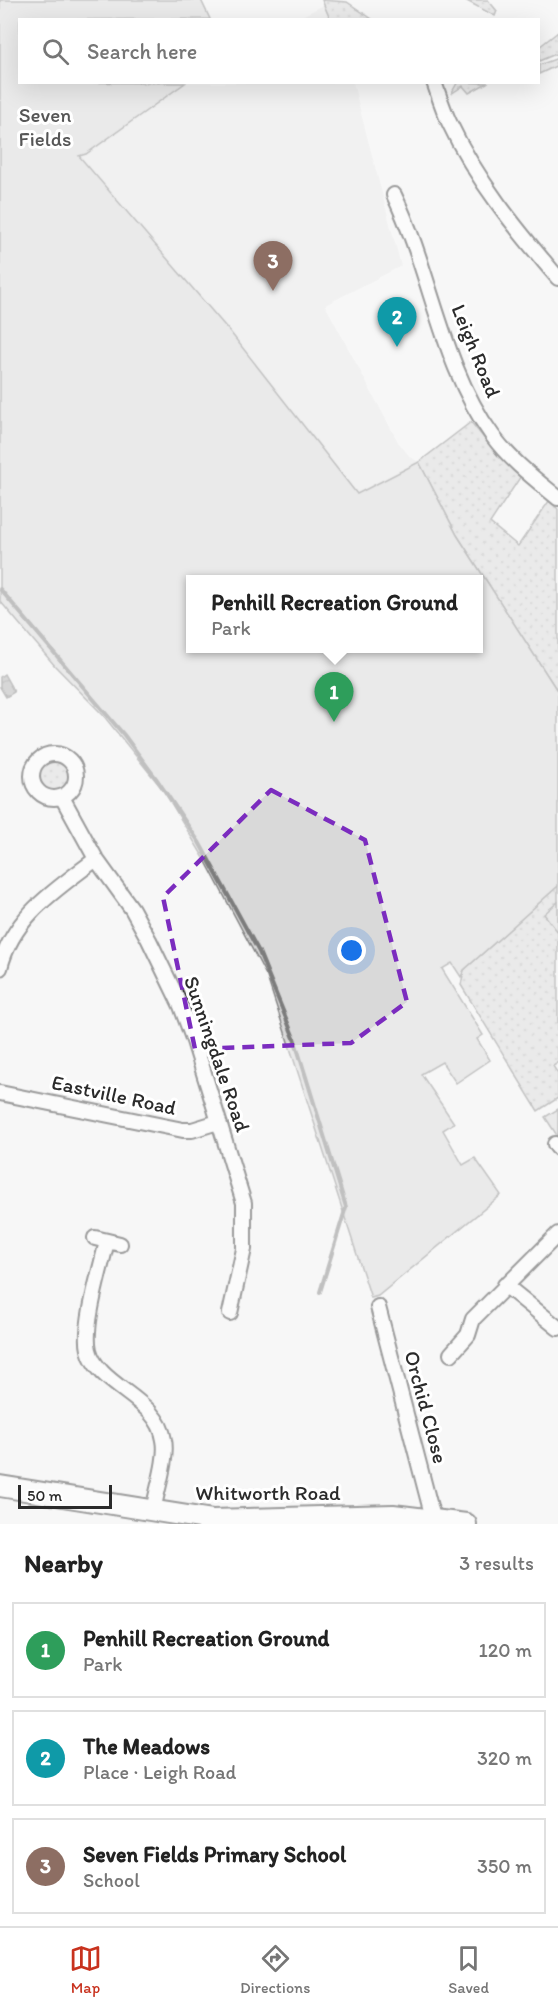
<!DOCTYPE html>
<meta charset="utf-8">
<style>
body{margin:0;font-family:Itim,sans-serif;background:#f2f2f2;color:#222}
.scale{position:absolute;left:18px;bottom:15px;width:94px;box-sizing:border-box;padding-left:6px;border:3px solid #2b2b2b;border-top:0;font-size:16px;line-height:21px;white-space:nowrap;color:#2b2b2b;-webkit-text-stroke:4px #fff;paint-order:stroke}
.you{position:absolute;left:352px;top:951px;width:21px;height:21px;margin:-15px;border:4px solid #fff;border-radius:50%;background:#1a73e8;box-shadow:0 0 0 9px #1a73e833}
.badge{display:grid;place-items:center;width:39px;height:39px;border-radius:50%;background:#c8321e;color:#fff;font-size:20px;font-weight:700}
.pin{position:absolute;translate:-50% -50px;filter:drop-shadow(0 2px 3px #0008)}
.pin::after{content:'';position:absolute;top:32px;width:21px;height:18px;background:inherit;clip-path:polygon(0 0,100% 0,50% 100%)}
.popup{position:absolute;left:186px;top:575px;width:297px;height:78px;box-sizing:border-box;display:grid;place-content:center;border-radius:0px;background:#fff;filter:drop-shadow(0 2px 4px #0005);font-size:20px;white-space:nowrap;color:#767676}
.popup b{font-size:22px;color:#222}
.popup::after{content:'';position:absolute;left:50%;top:100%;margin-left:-12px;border:12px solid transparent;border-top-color:#fff}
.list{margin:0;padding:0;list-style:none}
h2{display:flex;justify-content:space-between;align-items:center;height:78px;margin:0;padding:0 24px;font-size:26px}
h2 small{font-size:20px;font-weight:400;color:#767676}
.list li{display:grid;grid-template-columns:39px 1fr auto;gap:18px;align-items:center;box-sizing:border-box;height:96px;margin:0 12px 12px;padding:0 12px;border:2px solid #e0e0e0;border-radius:0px}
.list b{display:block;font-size:22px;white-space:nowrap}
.list p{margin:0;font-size:20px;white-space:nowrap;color:#767676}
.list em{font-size:20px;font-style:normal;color:#767676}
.icon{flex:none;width:33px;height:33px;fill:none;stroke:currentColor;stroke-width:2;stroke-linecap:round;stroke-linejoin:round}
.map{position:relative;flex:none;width:558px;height:1524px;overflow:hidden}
.search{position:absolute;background:#fff;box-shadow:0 6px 24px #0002;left:18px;right:18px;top:18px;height:66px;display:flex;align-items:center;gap:15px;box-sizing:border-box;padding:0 21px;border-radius:0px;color:#767676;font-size:22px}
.sheet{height:402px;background:#fff}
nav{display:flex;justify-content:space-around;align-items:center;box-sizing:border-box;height:84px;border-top:2px solid #e0e0e0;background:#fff;font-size:16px;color:#767676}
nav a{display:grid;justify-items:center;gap:3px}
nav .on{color:#c8321e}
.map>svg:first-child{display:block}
</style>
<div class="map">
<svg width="558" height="1524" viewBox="0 0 558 1524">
<defs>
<pattern id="grass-dots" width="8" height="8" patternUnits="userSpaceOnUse" patternTransform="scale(1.5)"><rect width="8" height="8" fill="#d9d9d9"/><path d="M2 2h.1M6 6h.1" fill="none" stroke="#bababa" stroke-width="1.8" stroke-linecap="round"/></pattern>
<pattern id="water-waves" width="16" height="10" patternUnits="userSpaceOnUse" patternTransform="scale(1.5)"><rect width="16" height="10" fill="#b0b0b0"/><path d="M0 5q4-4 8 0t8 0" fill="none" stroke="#8f8f8f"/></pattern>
</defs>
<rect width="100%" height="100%" fill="#f7f7f7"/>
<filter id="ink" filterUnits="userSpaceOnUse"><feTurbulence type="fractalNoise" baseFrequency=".0167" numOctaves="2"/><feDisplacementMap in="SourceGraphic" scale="12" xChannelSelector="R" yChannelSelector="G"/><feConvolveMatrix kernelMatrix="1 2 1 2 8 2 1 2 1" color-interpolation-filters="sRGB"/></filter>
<g filter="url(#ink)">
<path fill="#e8e8e8" d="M324,5L330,19L294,20Z
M185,83H353L401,266L325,305L398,442L410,457L419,462L357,495L231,333L78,156L86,154Z"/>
<path fill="url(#grass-dots)" stroke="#828282" stroke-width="1.5" d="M322,0L347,2L372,19H330Z
M465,0H488L497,11L495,16Z
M558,32V53L539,61V47Z
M558,58V65L539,74V65Z
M457,83V82L487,83L469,93L463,86L451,94Z
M471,422L499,457L521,476L490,523L518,546L549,501L558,509V692L457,535L419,462Z
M38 776a16 16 0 1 1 32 0a16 16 0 1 1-32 0Z
M558,886V1063L553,1066L558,1074V1098L538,1111L461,985L464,970Z"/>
<path fill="#d9d9d9" stroke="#828282" stroke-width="1.5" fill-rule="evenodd" d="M0,0H201L210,19L20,20V82L185,83L86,154L79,156L231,333L357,494L419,462L457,535L558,692V886L464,970L461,977L452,963L442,969L483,1035L477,1039L490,1060L456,1083L442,1062L421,1074L454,1123L443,1130L463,1165L475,1158L501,1195L378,1296L371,1298L267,977L204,858L164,791L103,715L55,666L0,601ZM190,580H478V648H190Z
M558,902V932L544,914Z
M558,1109V1137L545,1117Z"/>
<path fill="url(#water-waves)" stroke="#7b7b7b" stroke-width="1.5" d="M4,674L14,692L6,697L0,687V677Z"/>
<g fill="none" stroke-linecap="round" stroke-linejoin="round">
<path stroke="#7b7b7b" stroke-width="4" d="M0,589L124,735L158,781L199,842L259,952L294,1038L346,1207L320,1292"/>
<g stroke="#2b2b2b" stroke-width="18">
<path id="minor" d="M434,82C439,96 443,109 449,122C476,180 517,230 558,278
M394,195C431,271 442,367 492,435C509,459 535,479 558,498
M32 776a22 22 0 1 1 44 0a22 22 0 1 1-44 0Z
M62,797L96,859L132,909L149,940L181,1006L194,1041L244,1203V1249L230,1313
M0,968C13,916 56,890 96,859
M0,1093L183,1130H192L218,1122
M555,1144L558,1148
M95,1238L120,1244
M107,1241C101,1268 83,1325 89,1350C98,1387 158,1398 164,1440C168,1458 156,1492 153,1512
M505,1285L558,1328
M378,1307L433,1518
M451,1354L468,1335L473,1319L558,1234"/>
</g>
<g stroke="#2b2b2b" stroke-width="24">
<path id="secondary" d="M0,1486L213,1520L393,1515L466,1524"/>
</g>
<use href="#minor" stroke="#fff" stroke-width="14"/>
<use href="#secondary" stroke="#fff" stroke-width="20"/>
</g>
</g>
<path d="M0 0H558V1524H0ZM271,790L365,840L407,1002L351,1043L195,1049L163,897Z" fill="#f7f7f7" fill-opacity=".55" fill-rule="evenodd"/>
<path fill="none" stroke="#7b2cbf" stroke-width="4.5" stroke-dasharray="12 8" stroke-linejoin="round" d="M271,790L365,840L407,1002L351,1043L195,1049L163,897Z"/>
<g text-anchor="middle" stroke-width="6" stroke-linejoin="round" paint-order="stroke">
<g font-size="21" fill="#565656" stroke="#fff">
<text x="45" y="122">Seven<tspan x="45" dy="24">Fields</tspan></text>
</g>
<g font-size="21" fill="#2b2b2b" stroke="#fff">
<text transform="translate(476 351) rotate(68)" y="7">Leigh Road</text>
<text transform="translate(217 1054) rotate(71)" y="7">Sunningdale Road</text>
<text transform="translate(114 1095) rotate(12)" y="7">Eastville Road</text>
<text transform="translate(426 1407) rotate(75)" y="7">Orchid Close</text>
<text x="268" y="1500">Whitworth Road</text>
</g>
</g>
</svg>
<div class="scale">50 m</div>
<div class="you"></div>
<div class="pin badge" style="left:334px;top:722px;background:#2e9e5b">1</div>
<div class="popup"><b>Penhill Recreation Ground</b>Park</div>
<div class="pin badge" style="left:397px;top:347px;background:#0f9aa8">2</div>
<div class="pin badge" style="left:273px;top:291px;background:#8d6e63">3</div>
<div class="search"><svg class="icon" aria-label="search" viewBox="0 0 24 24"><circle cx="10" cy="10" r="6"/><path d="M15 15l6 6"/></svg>Search here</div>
</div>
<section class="sheet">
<h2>Nearby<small>3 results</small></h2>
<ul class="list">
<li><span class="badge" style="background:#2e9e5b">1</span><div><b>Penhill Recreation Ground</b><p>Park</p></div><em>120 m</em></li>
<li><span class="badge" style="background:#0f9aa8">2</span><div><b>The Meadows</b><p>Place · Leigh Road</p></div><em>320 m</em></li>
<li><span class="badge" style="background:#8d6e63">3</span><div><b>Seven Fields Primary School</b><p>School</p></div><em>350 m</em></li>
</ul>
</section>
<nav>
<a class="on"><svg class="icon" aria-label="map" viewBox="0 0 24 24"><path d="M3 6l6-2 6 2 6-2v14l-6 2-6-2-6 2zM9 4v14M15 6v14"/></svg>Map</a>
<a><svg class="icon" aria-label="directions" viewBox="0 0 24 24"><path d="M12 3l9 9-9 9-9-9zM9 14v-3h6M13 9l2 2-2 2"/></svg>Directions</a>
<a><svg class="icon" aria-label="saved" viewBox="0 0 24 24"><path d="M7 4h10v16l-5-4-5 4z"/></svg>Saved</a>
</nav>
